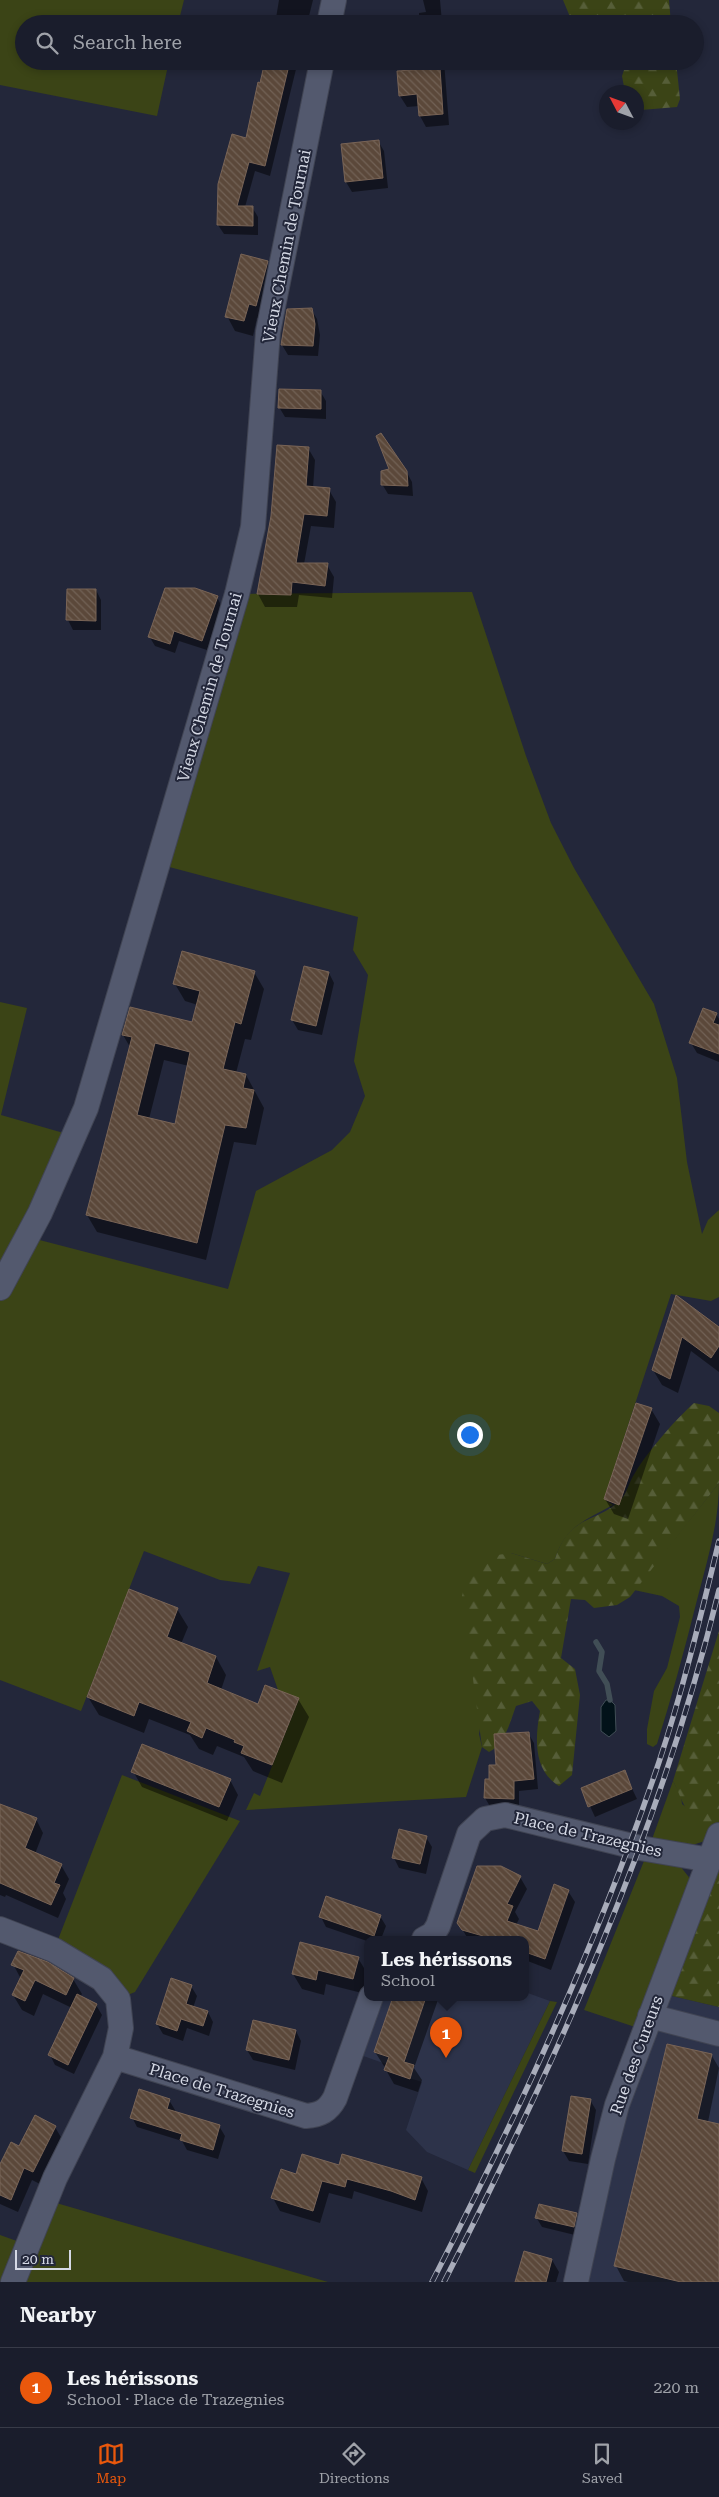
<!DOCTYPE html>
<meta charset="utf-8">
<style>
body{margin:0;font-family:"Roboto Serif",serif;background:#272a38;color:#f1f3f6}
.compass{position:absolute;left:599px;top:85px;width:45px;height:45px;border-radius:50%;background:#1a1d2c;box-shadow:0 2px 8px #0003;rotate:311deg}
.scale{position:absolute;left:15px;bottom:12px;width:56px;box-sizing:border-box;padding-left:5px;border:2px solid #d5d9e5;border-top:0;font-size:14px;line-height:18px;white-space:nowrap;color:#d5d9e5;-webkit-text-stroke:4px #23273a;paint-order:stroke}
.you{position:absolute;left:469px;top:1434px;width:18px;height:18px;margin:-12px;border:4px solid #fff;border-radius:50%;background:#1a73e8;box-shadow:0 0 0 8px #1a73e833}
.badge{display:grid;place-items:center;width:32px;height:32px;border-radius:50%;background:#ea580c;color:#fff;font-size:16px;font-weight:700}
.pin{position:absolute;translate:-50% -41px;filter:drop-shadow(0 1px 2px #0008)}
.pin::after{content:'';position:absolute;top:26px;width:18px;height:15px;background:inherit;clip-path:polygon(0 0,100% 0,50% 100%)}
.popup{position:absolute;left:364px;top:1936px;width:165px;height:65px;box-sizing:border-box;display:grid;place-content:center;border-radius:10px;background:#1a1d2c;filter:drop-shadow(0 1px 4px #0005);font-size:16px;white-space:nowrap;color:#9fa2a9}
.popup b{font-size:19px;color:#f1f3f6}
.popup::after{content:'';position:absolute;left:50%;top:100%;margin-left:-10px;border:10px solid transparent;border-top-color:#1a1d2c}
.list{margin:0;padding:0;list-style:none}
h2{display:flex;justify-content:space-between;align-items:center;height:65px;margin:0;padding:0 20px;font-size:21px}
h2 small{font-size:16px;font-weight:400;color:#9fa2a9}
.list li{display:grid;grid-template-columns:32px 1fr auto;gap:15px;align-items:center;box-sizing:border-box;height:80px;padding:0 20px;border-top:1px solid #383b48}
.list b{display:block;font-size:19px;white-space:nowrap}
.list p{margin:0;font-size:16px;white-space:nowrap;color:#9fa2a9}
.list em{font-size:16px;font-style:normal;color:#9fa2a9}
.icon{flex:none;width:28px;height:28px;fill:none;stroke:currentColor;stroke-width:2;stroke-linecap:round;stroke-linejoin:round}
.map{position:relative;flex:none;width:719px;height:2282px;overflow:hidden}
.search{position:absolute;background:#1a1d2c;box-shadow:0 2px 8px #0003;left:15px;right:15px;top:15px;height:55px;display:flex;align-items:center;gap:12px;box-sizing:border-box;padding:0 18px;border-radius:28px;color:#9fa2a9;font-size:19px}
.sheet{height:145px;background:#1a1d2c}
nav{display:flex;justify-content:space-around;align-items:center;box-sizing:border-box;height:70px;border-top:1px solid #383b48;background:#1a1d2c;font-size:14px;color:#9fa2a9}
nav a{display:grid;justify-items:center;gap:2px}
nav .on{color:#ea580c}
.map>svg:first-child{display:block}
</style>
<div class="map">
<svg width="719" height="2282" viewBox="0 0 719 2282">
<defs>
<pattern id="forest-firs" width="22" height="20" patternUnits="userSpaceOnUse" patternTransform="scale(1.25)"><rect width="22" height="20" fill="#3b4416"/><path d="M5 1l3.5 6h-7zM16 11l3.5 6h-7z" fill="#565e38"/></pattern>
<pattern id="building-back-hatch" width="6" height="6" patternUnits="userSpaceOnUse" patternTransform="scale(1.25)"><rect width="6" height="6" fill="#5b483a"/><path d="M-1 5l2 2M0 0l6 6M5-1l2 2" fill="none" stroke="#726256"/></pattern>
</defs>
<rect width="100%" height="100%" fill="#23273a"/>
<path fill="#2d334a" d="M525,1992L550,2001L468,2170L427,2152L406,2130L422,2082L384,2070L386,2064L352,2052L371,1997H525Z
M659,1993L719,2007V2282H576Z"/>
<path fill="#3b4416" d="M0,0H184L178,24H24V61H169L157,116L0,85Z
M472,592L526,756L551,823L574,868L654,1004L677,1078L687,1162L702,1234L708,1220L719,1210V1297L711,1301L671,1294L604,1499L613,1505C585,1520 565,1527 555,1559L547,1564L511,1553L479,1734L482,1747L466,1797L246,1810L254,1793L260,1796L299,1699L278,1690L270,1667L257,1671L290,1573L258,1566L250,1584L220,1580L144,1551L81,1711L0,1680V1002L27,1008L1,1115L74,1136L28,1237L228,1289L256,1191L332,1150L350,1132L365,1096L354,1061L368,975L353,950L358,917L158,864L237,594Z
M719,1483C719,1523 707,1561 697,1600C685,1648 672,1696 657,1744L653,1747L647,1744V1729L654,1691L667,1668L680,1617L679,1606L662,1596L634,1590Z
M122,1775L240,1821L135,1992L118,1999L54,1950Z
M673,1781L681,1796L682,1804L711,1827L708,1840L683,1848L651,1842Z
M648,1851L680,1866L692,1881L644,2030L584,2010Z
M550,2001L557,2002L475,2173L468,2170Z
M46,2200L328,2282H0V2235L28,2245Z"/>
<path fill="url(#forest-firs)" d="M563,0H669L671,24H573Z
M627,61H676L680,99L677,107L641,110L637,106L636,92H625L622,76Z
M694,1403L709,1406L719,1413V1483L630,1597L617,1605L594,1608L585,1600L571,1599L561,1658L575,1669L580,1695L572,1775L559,1786C533,1770 535,1738 540,1711L532,1701L516,1706C510,1722 505,1744 489,1752L482,1747L462,1596L465,1583L497,1555L511,1553L547,1564L555,1559C570,1512 598,1525 623,1497C628,1490 630,1480 635,1473C648,1451 675,1420 694,1403Z
M719,1631V1824C690,1835 683,1799 673,1781Z
M719,1835V2007L659,1993Z"/>
<path fill="#021219" stroke="#414e56" d="M606,1700H610L615,1705L616,1731L609,1737L601,1731V1707Z"/>
<path fill="#0007" fill-rule="evenodd" d="M279,0H313L307,24H275Z
M423,0H440L442,22L447,21L449,24H419V13L426,12Z
M266,61H298L270,176L255,171L245,207H252L258,217V235L224,234L218,225L247,139Z
M400,61H444L449,125L426,127L420,116L419,106L407,107L400,96Z
M378,141L384,151L388,188L352,192L346,182Z
M267,262L276,277L265,320L257,318L253,336L235,331L227,316Z
M311,309L317,319L320,335L318,356L288,355L282,345L288,310Z
M320,391L326,401V419L285,417L279,407Z
M308,448L315,460L313,488L329,490L336,502L334,528L311,526L304,564L327,565L334,577L332,598L299,595L297,607H265L258,594L272,516Z
M406,471L412,482L413,496L388,494L382,484Z
M96,590L101,600V630H73L68,620Z
M217,597L222,607L207,650L179,641L175,653L155,646L149,636Z
M254,972L264,989L251,1040L245,1039L236,1073L246,1075L264,1108L256,1145L234,1142L206,1260L97,1232L87,1215L130,1047L123,1035L193,1024L198,1005L185,1001L175,984ZM164,1060L189,1066L176,1126L149,1119Z
M329,973L334,983L322,1035L298,1030L292,1020Z
M716,1014L719,1019V1062L697,1053L691,1043Z
M677,1297L719,1328V1372L691,1351L678,1393L662,1385L653,1370Z
M651,1409L660,1424L628,1519L614,1514L605,1499Z
M177,1609L188,1627L181,1644L216,1657L226,1675L221,1690L259,1705L298,1699L309,1717L282,1783L253,1771L244,1757L217,1746L213,1755L199,1749L190,1735L149,1719L144,1733L99,1715L88,1697Z
M528,1733L534,1743L538,1789L519,1791V1809L491,1808L485,1798L486,1780H490L497,1766Z
M133,1771L230,1780L238,1795L227,1821L142,1787Z
M624,1772L637,1799L595,1817L582,1789Z
M0,1805L36,1819L43,1833L35,1854L61,1865L69,1879L63,1893L66,1899L58,1918L6,1895L5,1897L0,1895Z
M426,1837L432,1847L426,1874L399,1868L394,1858Z
M520,1877L527,1889L515,1912L519,1919L516,1925L538,1933L568,1891L575,1902L551,1970L525,1960V1939H468L458,1922Z
M380,1916L386,1926L381,1939H367V1941L326,1927L321,1917Z
M358,1958L367,1973L362,1993L326,1984L324,1995L302,1989L293,1974Z
M13,1964L73,1979L82,1994L80,1997L96,2005L102,2015L74,2074L55,2065L50,2055L72,2008L43,1994L34,2016L22,2010L13,1995L21,1979Z
M191,1986L197,1996L193,2008L208,2012L213,2022L209,2036L187,2028L183,2041L163,2034L157,2024Z
M395,1997H439L414,2068L422,2080L418,2092L394,2084L386,2070L387,2067L384,2066L375,2052Z
M296,2031L301,2041L295,2070L253,2060L247,2050Z
M668,2045L712,2056L719,2068L708,2122L719,2125V2282H628L624,2281L616,2266Z
M169,2100L175,2110L174,2113L219,2126L225,2136L218,2159L187,2150L182,2141L137,2127L132,2117Z
M590,2100L596,2110L588,2164L569,2161L563,2151Z
M55,2127L62,2139L40,2184L32,2180L18,2212L0,2204V2167L20,2148Z
M340,2167L421,2178L428,2191L422,2212L354,2191L352,2199L329,2193L320,2223L280,2211L273,2198L297,2175Z
M576,2215L582,2225L579,2236L542,2227L536,2217Z
M552,2260L559,2272L556,2282H517Z"/>
<g fill="none" stroke-linecap="round" stroke-linejoin="round">
<path stroke="#414e56" stroke-width="5.5" d="M596,1642L602,1652L599,1671L607,1684L610,1700"/>
</g>
<path fill="url(#building-back-hatch)" stroke="#796456" fill-rule="evenodd" d="M265,61H290L265,166L249,162L237,206H253V226L217,225L218,184L232,134L246,138L258,82L260,83Z
M440,68L443,114L419,116L417,94L399,96L397,71Z
M379,140L383,178L345,182L341,144Z
M241,254L268,261L256,306L249,304L244,321L225,317Z
M312,308L315,324L313,346L281,345L287,309Z
M279,389L321,390V409L278,408Z
M381,433L407,471L408,486L381,485V471L389,469L376,436Z
M277,445L309,447L306,486L330,488L327,516L304,514L296,563H328L325,586L292,582L291,595L257,594L271,516Z
M165,588H195L218,596L202,641L174,631L170,644L148,637Z
M67,589H96V621L66,620Z
M182,951L255,971L241,1024L235,1022L223,1069L246,1074L243,1088L254,1090L246,1128L225,1125L197,1243L86,1215L132,1037L122,1035L130,1007L192,1022L200,991L173,984ZM155,1043L190,1052L175,1124L137,1115Z
M304,966L329,972L316,1026L291,1020Z
M703,1008L717,1013L713,1023L719,1025V1054L689,1043Z
M676,1295L719,1327V1346L711,1358L682,1337L670,1379L652,1370Z
M636,1403L652,1408L619,1505L604,1499Z
M129,1589L178,1608L167,1637L216,1656L207,1683L258,1704L265,1685L299,1698L272,1765L241,1753L244,1746L234,1742L235,1740L206,1728L202,1738L187,1731L191,1722L139,1702L134,1716L87,1697Z
M529,1732L534,1779L514,1781V1799L484,1798L485,1779H489V1765H496L494,1734Z
M142,1744L231,1779L219,1807L131,1772Z
M625,1770L632,1789L588,1807L581,1788Z
M0,1804L37,1818L25,1848L62,1864L54,1883L60,1885L51,1905L0,1883Z
M399,1829L427,1836L420,1864L392,1858Z
M477,1866H501L521,1876L507,1904L513,1906L507,1921L538,1931L554,1884L569,1890L545,1959L525,1952V1939H482L483,1936L462,1930L457,1923Z
M326,1896L381,1915L374,1936L319,1917Z
M300,1942L359,1957L353,1979L318,1970L316,1980L292,1974Z
M18,1951L48,1962L74,1978L66,1995L35,1980L25,2001L12,1995L24,1970L11,1965Z
M171,1978L192,1985L186,2004L208,2011L203,2026L181,2019L177,2031L156,2024Z
M77,1994L97,2004L68,2065L48,2055Z
M393,1997H426L404,2062L414,2065L410,2079L384,2070L389,2057L374,2052Z
M253,2020L296,2030L289,2060L246,2050Z
M667,2044L712,2054L697,2119L719,2124V2282H681L614,2266Z
M139,2089L170,2099L167,2109L220,2125L213,2150L180,2140L182,2134L130,2118Z
M571,2096L591,2099L582,2154L562,2151Z
M35,2115L56,2126L33,2172L24,2168L11,2200L0,2195V2164L11,2142L19,2146Z
M302,2154L339,2165L342,2154L422,2177L415,2200L391,2191L347,2179L345,2187L322,2181L313,2211L271,2198L281,2169L296,2174Z
M539,2204L577,2213L574,2227L535,2218Z
M524,2251L552,2259L546,2282H515Z"/>
<g fill="none" stroke-linecap="round" stroke-linejoin="round">
<g stroke="#404453" stroke-width="26">
<path id="minor" d="M329,24L334,0
M0,1288L40,1213L86,1108L237,594L253,527L268,332L322,61
M0,1929L54,1950L102,1979L118,1999L121,2028L115,2057L55,2178L13,2282
M424,1939L433,1934L438,1926L469,1834L485,1819L505,1815L640,1848L710,1860
M650,2016L719,2034
M115,2057L306,2116C320,2115 328,2111 335,2098L371,1997
M576,2282L603,2159L617,2105L719,1835"/>
</g>
<use href="#minor" stroke="#53596e" stroke-width="24"/>
<g stroke="#a8acba" stroke-width="5.5">
<path id="rail" d="M432,2282C519,2112 598,1942 659,1762C683,1690 701,1615 719,1541
M444,2282C557,2060 660,1833 719,1590"/>
</g>
<use href="#rail" stroke="#23273a" stroke-width="4" stroke-dasharray="11" stroke-linecap="butt"/>
</g>
<g text-anchor="middle" stroke-width="4" stroke-linejoin="round" paint-order="stroke">
<g font-size="16" fill="#d5d9e5" stroke="#23273a">
<text transform="translate(286 246) rotate(-79)" y="6">Vieux Chemin de Tournai</text>
<text transform="translate(209 687) rotate(-74)" y="6">Vieux Chemin de Tournai</text>
<text transform="translate(588 1834) rotate(13)" y="6">Place de Trazegnies</text>
<text transform="translate(636 2055) rotate(-70)" y="6">Rue des Cureurs</text>
<text transform="translate(222 2090) rotate(17)" y="6">Place de Trazegnies</text>
</g>
</g>
</svg>
<svg class="compass" viewBox="-18 -18 36 36"><path d="M0-13l5 13h-10z" fill="#e53935"/><path d="M0 13l5-13h-10z" fill="#9fa2a9"/></svg>
<div class="scale">20 m</div>
<div class="you"></div>
<div class="pin badge" style="left:446px;top:2058px">1</div>
<div class="popup"><b>Les hérissons</b>School</div>
<div class="search"><svg class="icon" aria-label="search" viewBox="0 0 24 24"><circle cx="10" cy="10" r="6"/><path d="M15 15l6 6"/></svg>Search here</div>
</div>
<section class="sheet">
<h2>Nearby<small></small></h2>
<ul class="list">
<li><span class="badge">1</span><div><b>Les hérissons</b><p>School · Place de Trazegnies</p></div><em>220 m</em></li>
</ul>
</section>
<nav>
<a class="on"><svg class="icon" aria-label="map" viewBox="0 0 24 24"><path d="M3 6l6-2 6 2 6-2v14l-6 2-6-2-6 2zM9 4v14M15 6v14"/></svg>Map</a>
<a><svg class="icon" aria-label="directions" viewBox="0 0 24 24"><path d="M12 3l9 9-9 9-9-9zM9 14v-3h6M13 9l2 2-2 2"/></svg>Directions</a>
<a><svg class="icon" aria-label="saved" viewBox="0 0 24 24"><path d="M7 4h10v16l-5-4-5 4z"/></svg>Saved</a>
</nav>
